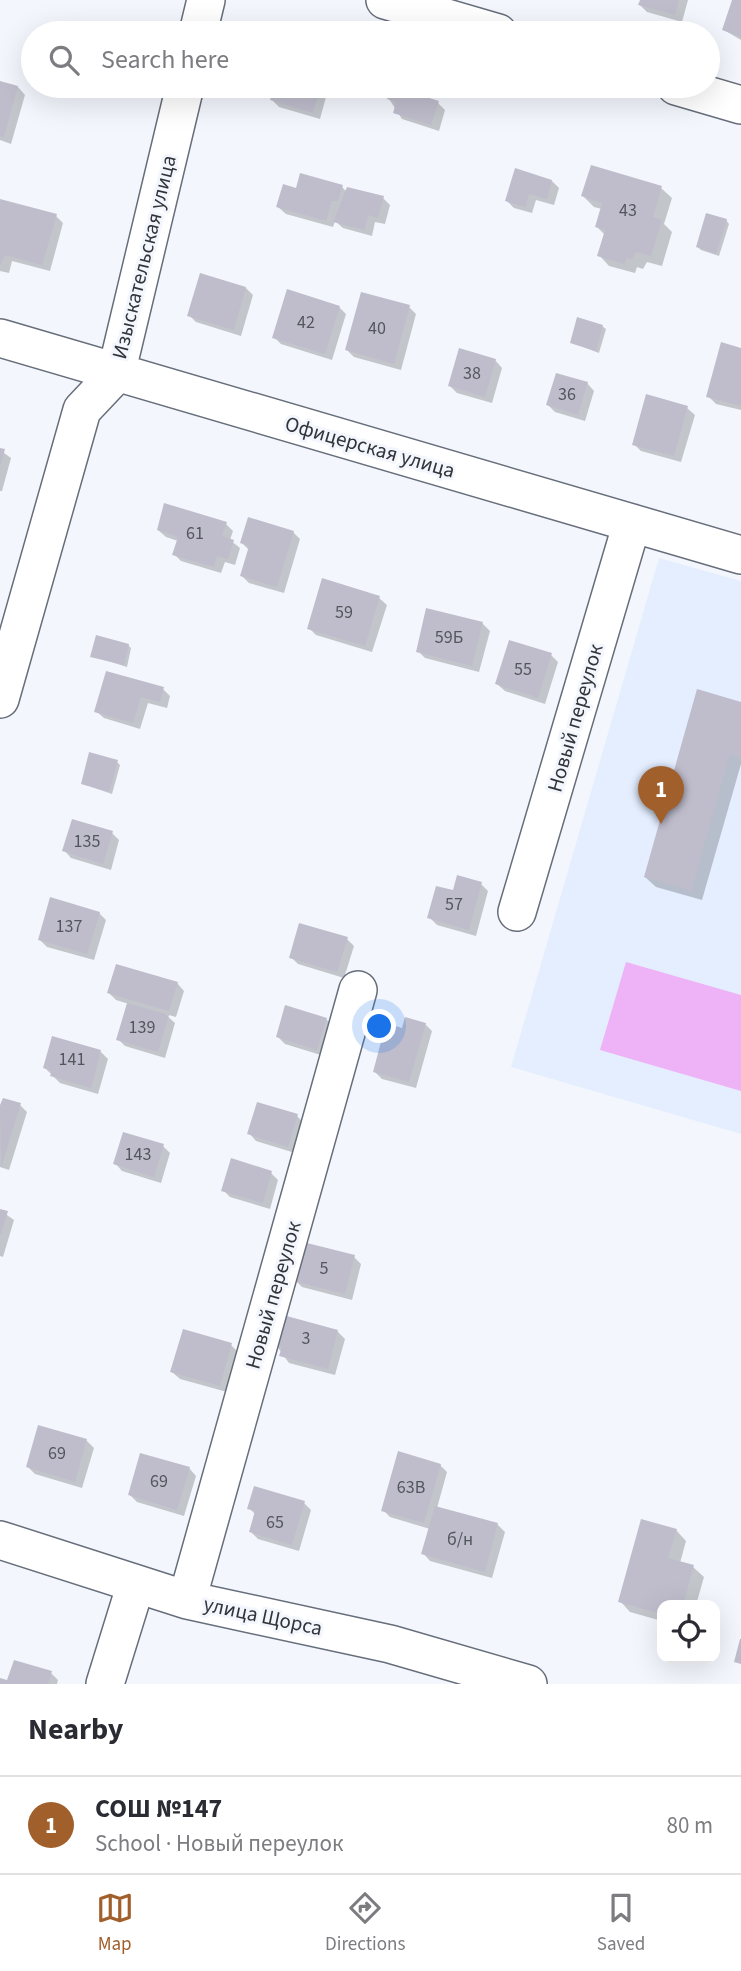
<!DOCTYPE html>
<meta charset="utf-8">
<style>
body{margin:0;font-family:"Source Sans 3",sans-serif;background:#f7f7f7;color:#2b2b33}
.controls{position:absolute;right:21px;bottom:21px;display:grid;overflow:hidden;border-radius:14px;box-shadow:0 7px 28px #0002}
.controls button{width:63px;height:63px;display:grid;place-items:center;padding:0;border:0;border-bottom:2px solid #e1e1e2;background:#fff;color:#2b2b33;font:35px sans-serif}
.you{position:absolute;left:380px;top:1027px;width:24px;height:24px;margin:-18px;border:5px solid #fff;border-radius:50%;background:#1a73e8;box-shadow:0 0 0 10px #1a73e833}
.badge{display:grid;place-items:center;width:46px;height:46px;border-radius:50%;background:#a15f2b;color:#fff;font-size:23px;font-weight:700}
.pin{position:absolute;translate:-50% -58px;filter:drop-shadow(0 2px 4px #0008)}
.pin::after{content:'';position:absolute;top:37px;width:24px;height:21px;background:inherit;clip-path:polygon(0 0,100% 0,50% 100%)}
.list{margin:0;padding:0;list-style:none}
h2{display:flex;justify-content:space-between;align-items:center;height:91px;margin:0;padding:0 28px;font-size:30px}
h2 small{font-size:23px;font-weight:400;color:#7c7c81}
.list li{display:grid;grid-template-columns:46px 1fr auto;gap:21px;align-items:center;box-sizing:border-box;height:98px;padding:0 28px;border-top:2px solid #e1e1e2}
.list b{display:block;font-size:26px;white-space:nowrap}
.list p{margin:0;font-size:23px;white-space:nowrap;color:#7c7c81}
.list em{font-size:23px;font-style:normal;color:#7c7c81}
.icon{flex:none;width:38px;height:38px;fill:none;stroke:currentColor;stroke-width:2;stroke-linecap:round;stroke-linejoin:round}
.map{position:relative;flex:none;width:741px;height:1684px;overflow:hidden}
.search{position:absolute;background:#fff;box-shadow:0 7px 28px #0002;left:21px;right:21px;top:21px;height:77px;display:flex;align-items:center;gap:18px;box-sizing:border-box;padding:0 24px;border-radius:38px;color:#7c7c81;font-size:26px}
.sheet{height:189px;background:#fff}
nav{display:flex;justify-content:space-around;align-items:center;box-sizing:border-box;height:98px;border-top:2px solid #e1e1e2;background:#fff;font-size:19px;color:#7c7c81}
nav a{display:grid;justify-items:center;gap:4px}
nav .on{color:#a15f2b}
.map>svg:first-child{display:block}
</style>
<div class="map">
<svg width="741" height="1684" viewBox="0 0 741 1684">
<rect width="100%" height="100%" fill="#f3f7fd"/>
<path fill="#e4eeff" d="M659,558L741,581V1134L511,1067Z"/>
<path fill="#eeb3f6" d="M626,962L741,995V1091L600,1050Z"/>
<path fill="#0003" d="M641,0H688L682,22L647,12L640,5Z
M734,0H741V40L724,30Z
M0,83L18,87L25,95L11,144L0,140Z
M110,86H130L129,91Z
M276,86H329L320,119L279,107L272,100Z
M389,99L438,103L445,110L439,131L402,119Z
M552,181L559,188L554,205L536,200L532,213L514,208L507,201Z
M342,187L347,192L383,198L390,205L385,224L375,222L372,236L343,228L335,221L333,227L286,214L278,207L298,190Z
M661,188L672,198L664,224L672,232L662,266L647,262L643,269L637,267L635,273L609,266L599,255L605,235L597,227L602,209L594,207L583,196Z
M0,201L56,216L63,223L50,271L12,261L9,273L0,271Z
M726,220L729,224L719,256L701,250L698,247Z
M246,288L253,295L241,336L196,322L189,315Z
M339,307L346,314L332,360L281,344L274,337Z
M409,307L416,314L401,370L354,357L347,350Z
M602,326L606,329L599,353L572,343Z
M741,350V410L716,404L708,396Z
M495,360L502,368L492,403L457,393L450,386Z
M587,383L594,391L585,421L555,412L548,405Z
M687,408L695,415L681,462L641,451L634,444Z
M0,450L11,458L2,491H0Z
M226,524L233,531L230,540L240,548L235,565L225,562L221,573L181,561L174,554L178,541L166,537L158,530Z
M293,532L300,539L284,593L249,583L242,576L249,550L242,543Z
M379,598L387,605L372,652L316,635L309,628Z
M428,610L483,624L490,631L479,672L425,658L418,651Z
M128,645L131,648L127,667L92,656Z
M551,655L558,662L545,704L505,691L497,684Z
M163,689L170,696L167,708L148,703L140,729L104,718L96,711Z
M741,704V764L702,900L656,887L645,877Z
M117,762L120,765L112,794L83,784Z
M112,833L119,840L111,870L71,858L64,850Z
M481,884L488,891L476,936L437,925L429,917Z
M99,913L106,920L94,960L47,947L40,940Z
M347,939L354,946L344,978L298,964L291,957Z
M177,983L184,991L176,1017L165,1014L175,1023L165,1058L125,1046L118,1039L129,1004L116,1000L109,993Z
M326,1019L333,1026L324,1056L285,1044L278,1037Z
M425,1024L432,1031L416,1088L382,1079L375,1072L403,1030Z
M101,1052L108,1059L98,1094L60,1083L45,1068Z
M20,1105L27,1112L9,1170L0,1167V1107Z
M297,1116L304,1123L295,1153L256,1141L249,1133Z
M163,1146L170,1153L161,1183L122,1171L115,1163Z
M271,1173L278,1180L270,1209L230,1197L223,1190Z
M0,1210L14,1220L3,1257L0,1256Z
M354,1257L361,1264L352,1300L302,1287L295,1280Z
M337,1331L345,1339L335,1375L289,1363L276,1345Z
M231,1345L238,1352L227,1392L180,1379L172,1372Z
M86,1440L94,1448L82,1488L35,1474L28,1467Z
M440,1465L447,1472L437,1508L498,1525L505,1532L492,1578L430,1561L423,1553L430,1529L390,1517L383,1510Z
M189,1468L196,1476L184,1516L137,1502L130,1495Z
M304,1503L311,1510L299,1551L258,1539L251,1532L256,1515L249,1508Z
M676,1530L686,1541L680,1563L693,1567L704,1577L696,1605H662V1621L630,1612L620,1601Z
M51,1673L58,1680L57,1684H0V1680L8,1682Z"/>
<path fill="#bfbdcc" d="M640,0H679L675,15L638,5Z
M732,0H741V37L722,30Z
M0,81L18,86L4,137L0,136Z
M274,86H321L313,113L270,100Z
M391,86L439,101L431,125L393,113L396,102L387,99Z
M591,165L662,186L653,217L662,220L651,256L636,252L632,259L627,258L624,264L597,256L605,230L595,227L602,203L581,196Z
M515,168L552,180L547,199L529,194L525,207L505,201Z
M300,173L343,185L338,201H332L326,221L276,207L283,184L296,188Z
M347,187L384,196L378,218L368,215L365,230L333,222Z
M0,199L57,214L42,265L5,255L0,266Z
M706,213L727,219L716,254L696,247Z
M200,273L246,287L234,330L187,316Z
M287,289L340,306L325,354L272,338Z
M361,292L410,305L394,364L345,350Z
M577,317L603,325L596,351L570,343Z
M721,342L741,348V406L706,397Z
M459,348L496,359L485,397L448,386Z
M556,373L588,382L578,415L546,405Z
M646,394L688,406L674,456L632,445Z
M0,448L5,449L1,464H0Z
M164,503L227,522L222,536L234,540L228,559L217,556L214,567L172,555L178,537L157,530Z
M248,517L294,531L277,587L240,576L249,546L240,543Z
M322,578L380,596L365,646L307,629Z
M426,608L483,622L472,666L416,652Z
M96,635L129,644L124,665L90,657Z
M509,640L552,653L538,698L495,684Z
M106,671L164,687L160,702L141,697L133,723L94,712Z
M697,689L741,702V758L730,754L691,891L644,877Z
M89,752L118,760L109,792L81,784Z
M72,819L113,831L103,864L62,851Z
M457,875L482,882L469,930L427,918L436,886L453,890Z
M50,897L100,912L87,954L38,940Z
M299,923L348,937L337,972L289,958Z
M116,964L178,982L169,1011L107,993Z
M127,1003L169,1015L158,1052L116,1040Z
M285,1005L327,1018L317,1050L276,1037Z
M405,1017L426,1023L409,1082L373,1072L386,1023L402,1028Z
M52,1036L101,1050L91,1088L50,1076L52,1071L43,1068Z
M3,1098L21,1103L1,1168L0,1105Z
M257,1102L298,1114L288,1147L247,1134Z
M123,1132L164,1144L154,1177L113,1164Z
M231,1158L272,1171L263,1203L221,1191Z
M0,1209L8,1211L1,1234H0Z
M303,1242L355,1255L345,1294L293,1281Z
M283,1315L338,1330L328,1369L279,1356L282,1347L274,1345Z
M183,1329L232,1343L220,1386L170,1372Z
M38,1425L87,1439L75,1482L26,1467Z
M398,1451L441,1464L424,1523L381,1511Z
M140,1453L190,1467L177,1510L128,1495Z
M254,1486L305,1501L292,1545L249,1532L255,1511L247,1509Z
M435,1506L498,1523L485,1572L421,1554Z
M641,1519L677,1529L668,1558L694,1565L683,1605H662V1614L618,1602Z
M740,1639H741V1664L734,1662Z
M14,1660L52,1671L48,1684H0V1678L7,1680Z"/>
<g fill="none" stroke-linecap="round" stroke-linejoin="round">
<g stroke="#676e7b" stroke-width="40">
<path id="minor" d="M385,0L498,33
M198,33L206,0
M676,86L741,105
M0,338L741,555
M0,699L82,410L116,374L185,86
M517,912L632,523
M0,1540L187,1600L390,1644L528,1684
M187,1600L358,990
M105,1684L136,1584"/>
</g>
<use href="#minor" stroke="#fff" stroke-width="37"/>
</g>
<g text-anchor="middle" stroke-width="6" stroke-linejoin="round" paint-order="stroke">
<g font-size="18" fill="#54565e">
<text x="628" y="216">43</text>
<text x="306" y="328">42</text>
<text x="377" y="334">40</text>
<text x="472" y="379">38</text>
<text x="567" y="400">36</text>
<text x="195" y="539">61</text>
<text x="344" y="618">59</text>
<text x="449" y="643">59Б</text>
<text x="523" y="675">55</text>
<text x="87" y="847">135</text>
<text x="454" y="910">57</text>
<text x="69" y="932">137</text>
<text x="142" y="1033">139</text>
<text x="72" y="1065">141</text>
<text x="138" y="1160">143</text>
<text x="324" y="1274">5</text>
<text x="306" y="1344">3</text>
<text x="57" y="1459">69</text>
<text x="159" y="1487">69</text>
<text x="411" y="1493">63В</text>
<text x="275" y="1528">65</text>
<text x="460" y="1545">б/н</text>
</g>
<g font-size="21" fill="#313439" stroke="#f3f7fd">
<text transform="translate(144 257) rotate(-76)" y="7">Изыскательская улица</text>
<text transform="translate(370 447) rotate(16)" y="7">Офицерская улица</text>
<text transform="translate(575 718) rotate(-74)" y="7">Новый переулок</text>
<text transform="translate(273 1295) rotate(-74)" y="7">Новый переулок</text>
<text transform="translate(263 1616) rotate(12)" y="7">улица Щорса</text>
</g>
</g>
</svg>
<div class="controls">
<button><svg class="icon" aria-label="locate" viewBox="0 0 24 24"><circle cx="12" cy="12" r="6"/><path d="M12 2v4M12 18v4M2 12h4M18 12h4"/></svg></button>
</div>
<div class="you"></div>
<div class="pin badge" style="left:661px;top:824px">1</div>
<div class="search"><svg class="icon" aria-label="search" viewBox="0 0 24 24"><circle cx="10" cy="10" r="6"/><path d="M15 15l6 6"/></svg>Search here</div>
</div>
<section class="sheet">
<h2>Nearby<small></small></h2>
<ul class="list">
<li><span class="badge">1</span><div><b>СОШ №147</b><p>School · Новый переулок</p></div><em>80 m</em></li>
</ul>
</section>
<nav>
<a class="on"><svg class="icon" aria-label="map" viewBox="0 0 24 24"><path d="M3 6l6-2 6 2 6-2v14l-6 2-6-2-6 2zM9 4v14M15 6v14"/></svg>Map</a>
<a><svg class="icon" aria-label="directions" viewBox="0 0 24 24"><path d="M12 3l9 9-9 9-9-9zM9 14v-3h6M13 9l2 2-2 2"/></svg>Directions</a>
<a><svg class="icon" aria-label="saved" viewBox="0 0 24 24"><path d="M7 4h10v16l-5-4-5 4z"/></svg>Saved</a>
</nav>
